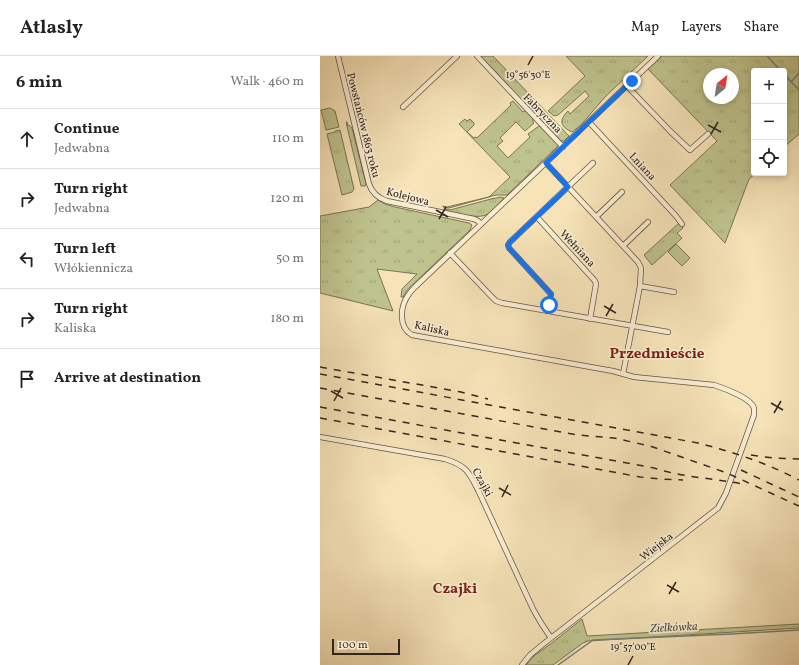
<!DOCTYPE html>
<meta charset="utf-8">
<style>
body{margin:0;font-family:Vollkorn,serif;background:#f6f6f6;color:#222}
.controls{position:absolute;right:12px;top:12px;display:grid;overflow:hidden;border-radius:4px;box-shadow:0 2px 6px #0003}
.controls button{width:36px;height:36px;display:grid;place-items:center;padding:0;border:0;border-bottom:1px solid #e0e0e0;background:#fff;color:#222;font:20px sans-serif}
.compass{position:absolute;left:383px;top:12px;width:36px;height:36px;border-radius:50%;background:#fff;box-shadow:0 2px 6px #0003;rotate:30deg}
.scale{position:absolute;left:12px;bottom:10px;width:68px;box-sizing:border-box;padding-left:4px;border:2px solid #332620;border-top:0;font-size:11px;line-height:14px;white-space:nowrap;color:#332620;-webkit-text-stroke:3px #f9edd1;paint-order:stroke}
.stop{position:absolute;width:12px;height:12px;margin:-9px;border:3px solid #1a73e8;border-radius:50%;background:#fff}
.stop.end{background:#1a73e8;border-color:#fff;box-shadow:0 1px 4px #0008}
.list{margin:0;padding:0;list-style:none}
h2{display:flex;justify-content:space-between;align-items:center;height:52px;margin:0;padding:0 16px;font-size:17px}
h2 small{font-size:13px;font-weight:400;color:#767676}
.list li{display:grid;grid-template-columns:26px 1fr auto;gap:12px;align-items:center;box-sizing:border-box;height:60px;padding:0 16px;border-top:1px solid #e0e0e0}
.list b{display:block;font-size:15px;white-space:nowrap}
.list p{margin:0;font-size:13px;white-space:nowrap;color:#767676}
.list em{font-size:13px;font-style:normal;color:#767676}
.icon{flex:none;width:22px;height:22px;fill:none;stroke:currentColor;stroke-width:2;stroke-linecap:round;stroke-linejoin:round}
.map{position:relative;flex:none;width:479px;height:609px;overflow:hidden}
header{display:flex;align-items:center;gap:24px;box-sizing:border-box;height:56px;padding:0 20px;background:#fff;border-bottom:1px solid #e0e0e0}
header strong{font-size:19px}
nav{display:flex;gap:22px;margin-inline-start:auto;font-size:14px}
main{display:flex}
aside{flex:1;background:#fff}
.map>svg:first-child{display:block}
</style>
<header>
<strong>Atlasly</strong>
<nav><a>Map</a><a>Layers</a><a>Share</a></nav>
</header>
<main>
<aside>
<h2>6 min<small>Walk · 460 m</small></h2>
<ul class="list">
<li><svg class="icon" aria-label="ahead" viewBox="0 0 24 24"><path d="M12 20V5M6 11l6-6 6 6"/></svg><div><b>Continue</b><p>Jedwabna</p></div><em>110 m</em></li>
<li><svg class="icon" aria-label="right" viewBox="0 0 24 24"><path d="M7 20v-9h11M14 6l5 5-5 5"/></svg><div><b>Turn right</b><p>Jedwabna</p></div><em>120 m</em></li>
<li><svg class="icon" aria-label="left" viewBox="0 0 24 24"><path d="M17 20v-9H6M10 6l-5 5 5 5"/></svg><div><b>Turn left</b><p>Włókiennicza</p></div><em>50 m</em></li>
<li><svg class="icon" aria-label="right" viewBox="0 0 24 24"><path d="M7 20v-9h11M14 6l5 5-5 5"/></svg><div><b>Turn right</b><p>Kaliska</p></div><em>180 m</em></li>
<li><svg class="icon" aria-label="arrive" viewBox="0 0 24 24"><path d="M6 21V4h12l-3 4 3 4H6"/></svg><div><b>Arrive at destination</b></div></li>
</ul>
</aside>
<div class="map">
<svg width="479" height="609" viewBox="0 0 479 609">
<defs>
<pattern id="grass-tufts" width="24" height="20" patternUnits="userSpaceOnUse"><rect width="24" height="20" fill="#bfc38d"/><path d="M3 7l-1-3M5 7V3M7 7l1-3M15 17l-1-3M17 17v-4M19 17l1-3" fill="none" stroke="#a5a779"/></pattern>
</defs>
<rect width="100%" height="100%" fill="#f6e3b8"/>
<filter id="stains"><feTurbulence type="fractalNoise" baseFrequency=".005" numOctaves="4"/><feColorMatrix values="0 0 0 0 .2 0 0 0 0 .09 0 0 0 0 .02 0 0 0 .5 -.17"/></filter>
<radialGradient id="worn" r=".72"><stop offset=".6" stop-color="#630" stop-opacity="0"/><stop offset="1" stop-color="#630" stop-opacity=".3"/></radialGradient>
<path fill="url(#grass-tufts)" stroke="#797456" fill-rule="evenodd" d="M160,0H173L249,80L244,85H241Z
M246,0H328L285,41L261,69L252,76C241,71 238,65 248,55L250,58L269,40L265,35L238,59L234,60L228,55L265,20Z
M342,0H479V78L464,91V15H434V117H436L429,123L405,187L350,129L397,85L328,13ZM389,18H413V42H389Z
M193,45L203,56L206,54L213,62V66L214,67L205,75L196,66L180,82L183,85L177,90L188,102L210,81L208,78L219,70H221L238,89L237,91L187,139H176L129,152L123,151V150L127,151L169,141L190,121L139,68L145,63L147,65L150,63L154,67V69L147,76L154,82L155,81L157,82L191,49L190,47Z
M10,52L15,55L19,71L6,74L1,54Z
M26,66H27L28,70L29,69L32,72L46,128L45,130H41Z
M20,74L34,133L32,136L22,139L7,78L15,76V75Z
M181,141L184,142C179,147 174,154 168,158C159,164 136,157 126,155V153L130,154L171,143Z
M58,144L65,148L75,151L149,167L152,169L150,174L87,234L83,241H81L82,233L97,218L57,213L73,255L0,237V160L49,151Z
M359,167L363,172L357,177L362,182L332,209L324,199Z
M262,563L267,580L479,568V572L268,585L263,587L233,609H206L215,599L232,587Z"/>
<path fill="#bfc38d" stroke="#797456" d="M356,188L370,202L362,210L348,196Z"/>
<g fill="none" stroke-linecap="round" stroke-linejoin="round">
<path stroke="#738178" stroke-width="1.5" d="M447,0L461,15
M464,18L479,34
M471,26L479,17
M238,609L273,584L412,578L479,574"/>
<g stroke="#645546" stroke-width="6">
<path id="minor" d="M18,0L49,128C52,137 58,142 67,145L154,163L158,165L161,168
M157,0L243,91
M307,30L350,75L370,94L388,78
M83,51L137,0
M269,66L356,160L362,168
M226,107L318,206L321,212L320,230L303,318
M217,161L275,225L276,228L270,263
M276,161L302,136
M303,190L328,166
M130,197L170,239L176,245L182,247L348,276
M320,230L354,236
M228,255L231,238L189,192L188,189L190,186L273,107
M0,381L125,403C147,410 149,416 159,436L213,553L221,567L231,582
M202,609L210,599L222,589L398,452L406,437L434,359C434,358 434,353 434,352C431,342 403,332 394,329L314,321L293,315L92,279C78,271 80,250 89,238C91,235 93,233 95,231L338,0"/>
</g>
<use href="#minor" stroke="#f9edd1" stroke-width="4.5"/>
<path stroke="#332620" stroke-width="1.5" stroke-dasharray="7 7" stroke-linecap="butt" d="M0,311L141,336L168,343
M0,318L378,387C413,396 447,407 479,424
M0,332L258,379L294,382L330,390L407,417L479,450
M0,351L334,412C364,422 396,422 427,429
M0,362L320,421L339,423L363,424
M431,399L453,402L479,403
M421,414L479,441"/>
</g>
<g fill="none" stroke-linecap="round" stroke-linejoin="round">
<path stroke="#1a73e8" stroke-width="5" d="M229,249L231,238L189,192L188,189L190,186L248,131L226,107L312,25"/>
</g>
<path fill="none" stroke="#332620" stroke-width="1.5" d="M208,9L213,0M388,69L401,76M391,78L398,66M116,154L128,161M119,163L126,151M284,250L296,257M286,260L293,248M11,335L23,342M14,345L21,332M451,347L463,354M454,357L461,345M179,432L191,439M182,441L188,429M347,529L359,536M349,538L356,526M308,609L313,600"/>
<g text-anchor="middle" stroke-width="3.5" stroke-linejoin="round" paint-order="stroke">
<g font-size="11" fill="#332620" stroke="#f9edd1">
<text transform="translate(223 57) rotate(46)" y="4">Fabryczna</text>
<text transform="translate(44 69) rotate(76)" y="4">Powstańców 1863 roku</text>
<text transform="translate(323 110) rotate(47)" y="4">Lniana</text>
<text transform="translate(88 140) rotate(14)" y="4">Kolejowa</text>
<text transform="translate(258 192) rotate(47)" y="4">Wełniana</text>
<text transform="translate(112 272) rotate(13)" y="4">Kaliska</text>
<text transform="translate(163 426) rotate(61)" y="4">Czajki</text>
<text transform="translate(336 490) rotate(-38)" y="4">Wiejska</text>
</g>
<g font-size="12" font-style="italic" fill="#53534c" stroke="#f9edd1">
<text transform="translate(354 571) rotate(-3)" y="4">Zielkówka</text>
</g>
<g font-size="15" font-weight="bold" fill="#7a1f14" stroke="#f9edd1">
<text x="337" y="302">Przedmieście</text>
<text x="135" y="537">Czajki</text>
</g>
</g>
<g font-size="10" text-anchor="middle" fill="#332620" stroke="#f9edd1" stroke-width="3.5" stroke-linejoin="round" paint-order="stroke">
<text x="208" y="22">19°56'30"E</text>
<text x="313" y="594">19°57'00"E</text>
</g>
<rect width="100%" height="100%" filter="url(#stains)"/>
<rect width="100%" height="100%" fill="url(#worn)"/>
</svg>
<div class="controls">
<button>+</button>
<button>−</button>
<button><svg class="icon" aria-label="locate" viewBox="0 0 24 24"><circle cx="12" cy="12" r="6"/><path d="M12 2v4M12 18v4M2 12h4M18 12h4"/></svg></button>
</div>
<svg class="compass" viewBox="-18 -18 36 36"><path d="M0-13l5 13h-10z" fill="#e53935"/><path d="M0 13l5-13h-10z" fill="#767676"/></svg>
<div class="scale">100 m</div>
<div class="stop" style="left:229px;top:249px"></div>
<div class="stop end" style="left:312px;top:25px"></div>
</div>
</main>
